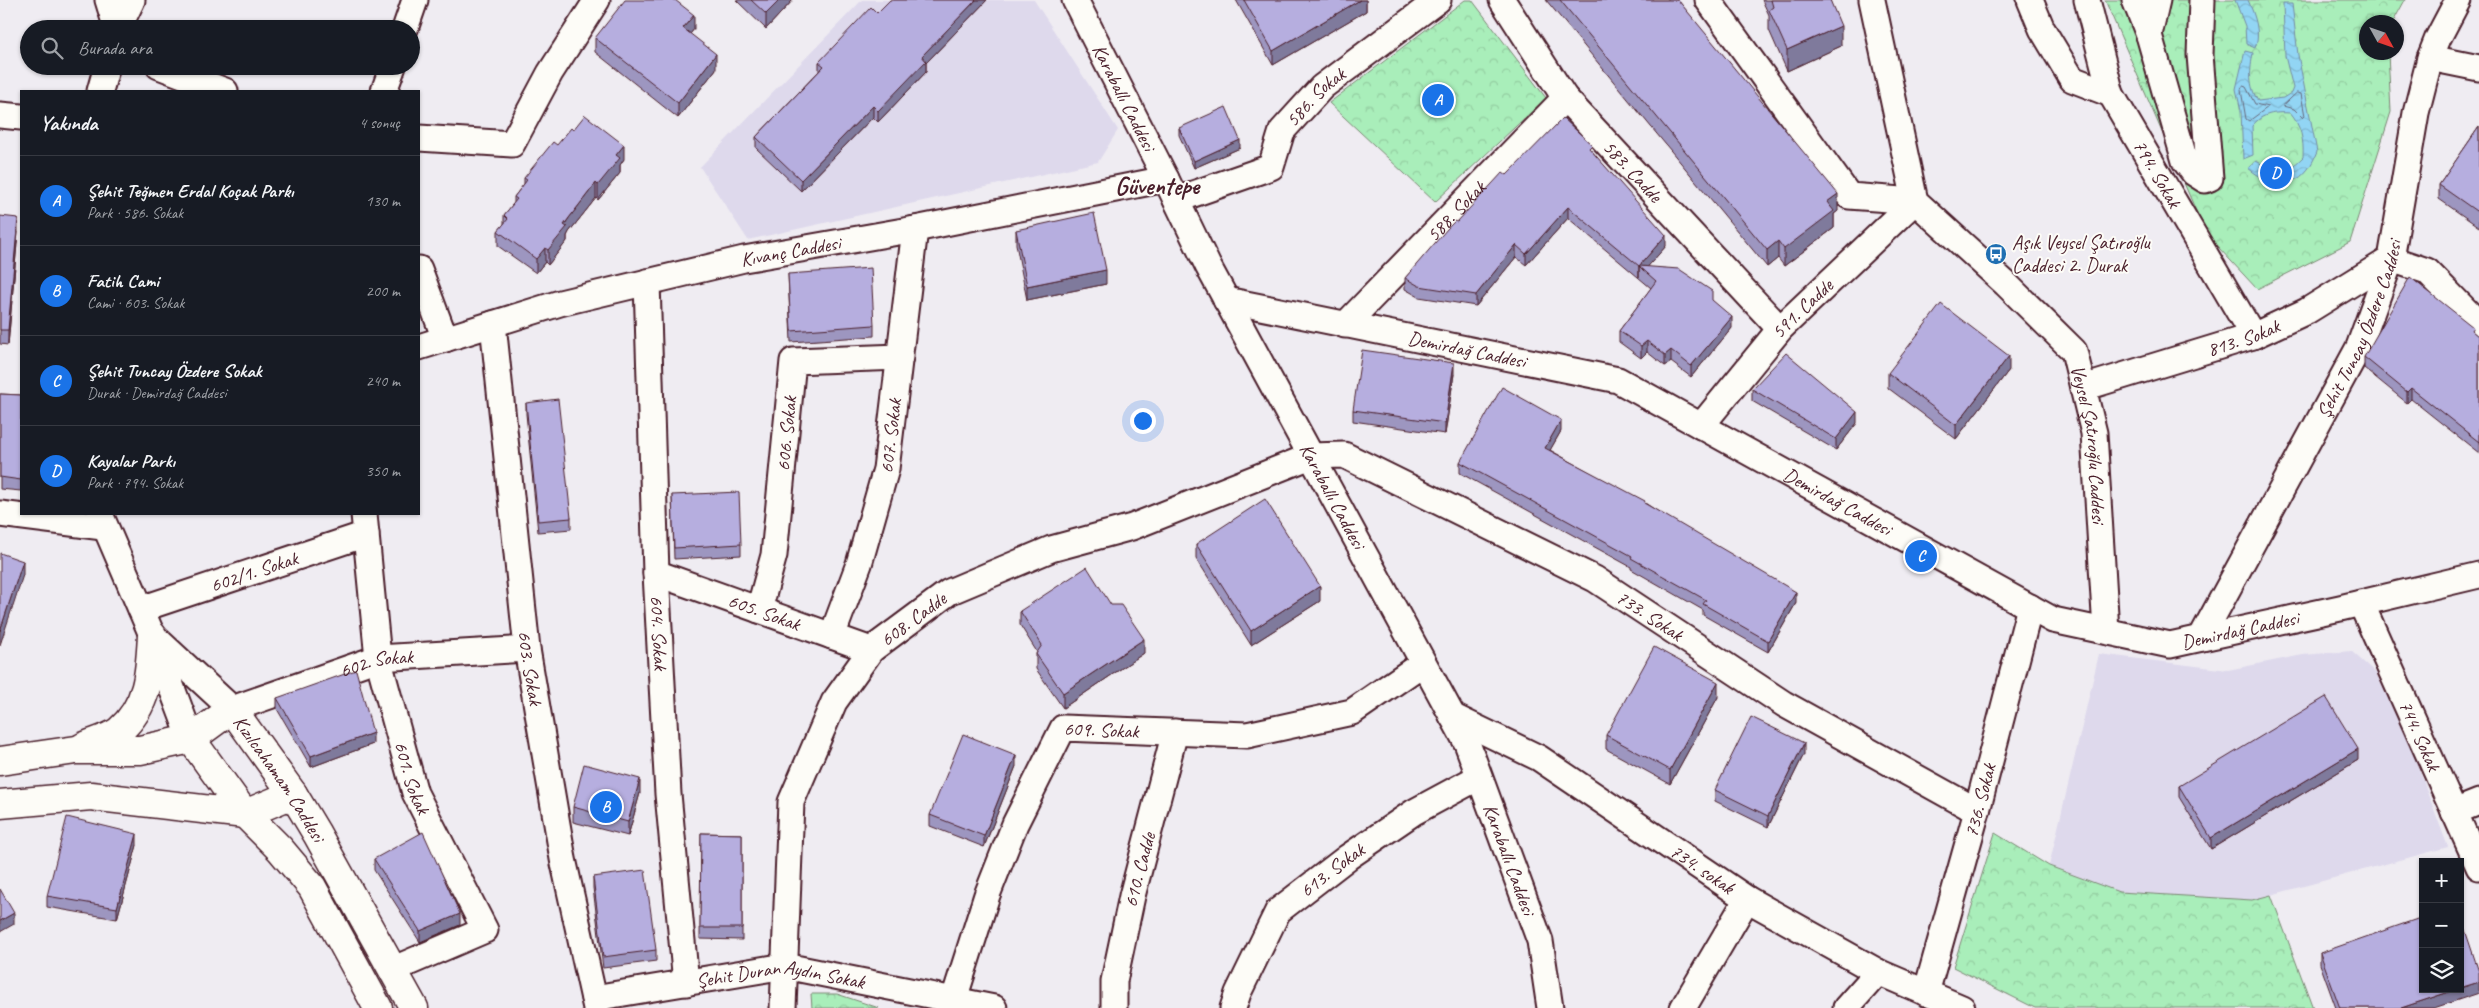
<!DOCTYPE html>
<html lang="tr">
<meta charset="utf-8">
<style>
body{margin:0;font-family:Caveat,sans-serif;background:#20242c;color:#f1f3f6}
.controls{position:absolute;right:15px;bottom:15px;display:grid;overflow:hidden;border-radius:0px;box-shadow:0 1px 4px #0004}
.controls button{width:45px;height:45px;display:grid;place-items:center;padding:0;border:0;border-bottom:1px solid #363941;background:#171b24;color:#f1f3f6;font:25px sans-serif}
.compass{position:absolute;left:2359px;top:15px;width:45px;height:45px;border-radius:50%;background:#171b24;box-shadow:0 1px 4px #0004;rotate:130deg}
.you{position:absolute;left:1142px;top:420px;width:18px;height:18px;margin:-12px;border:4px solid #fff;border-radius:50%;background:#1a73e8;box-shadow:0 0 0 8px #1a73e833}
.badge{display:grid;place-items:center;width:32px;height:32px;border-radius:50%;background:#1a73e8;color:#fff;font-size:16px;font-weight:700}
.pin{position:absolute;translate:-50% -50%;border:2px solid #fff;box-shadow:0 1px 5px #0006}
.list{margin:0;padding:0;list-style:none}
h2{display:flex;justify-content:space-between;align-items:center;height:65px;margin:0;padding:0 20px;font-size:21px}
h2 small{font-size:16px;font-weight:400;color:#9ea1a6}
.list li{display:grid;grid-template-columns:32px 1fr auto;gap:15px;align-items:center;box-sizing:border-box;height:90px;padding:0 20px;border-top:1px solid #363941}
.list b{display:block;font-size:19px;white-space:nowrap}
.list p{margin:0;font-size:16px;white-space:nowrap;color:#9ea1a6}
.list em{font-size:16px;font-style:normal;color:#9ea1a6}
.icon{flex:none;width:28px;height:28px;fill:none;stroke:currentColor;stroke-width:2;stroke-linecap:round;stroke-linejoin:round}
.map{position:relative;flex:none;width:2479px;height:1008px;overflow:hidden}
.search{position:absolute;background:#171b24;box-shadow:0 1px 4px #0004;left:20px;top:20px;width:400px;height:55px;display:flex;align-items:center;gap:12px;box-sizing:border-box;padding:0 18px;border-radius:28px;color:#9ea1a6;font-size:19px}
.panel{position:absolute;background:#171b24;box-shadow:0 1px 4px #0004;left:20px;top:90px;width:400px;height:425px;border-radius:0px}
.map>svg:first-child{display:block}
</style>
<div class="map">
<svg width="2479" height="1008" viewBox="0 0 2479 1008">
<defs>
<pattern id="park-crowns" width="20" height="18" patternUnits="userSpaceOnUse" patternTransform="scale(1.25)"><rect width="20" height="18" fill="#a9eeba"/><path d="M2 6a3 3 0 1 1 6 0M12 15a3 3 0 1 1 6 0" fill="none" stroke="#93cca0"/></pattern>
<pattern id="water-waves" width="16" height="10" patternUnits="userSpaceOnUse" patternTransform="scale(1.25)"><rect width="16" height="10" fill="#92d5f4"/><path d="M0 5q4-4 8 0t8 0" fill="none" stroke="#7fb6d1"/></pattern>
</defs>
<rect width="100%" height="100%" fill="#efecf2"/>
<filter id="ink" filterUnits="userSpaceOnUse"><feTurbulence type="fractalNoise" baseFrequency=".02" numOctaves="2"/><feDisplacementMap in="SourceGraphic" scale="10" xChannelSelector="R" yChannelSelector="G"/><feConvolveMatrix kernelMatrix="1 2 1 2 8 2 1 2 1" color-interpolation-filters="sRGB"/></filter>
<g filter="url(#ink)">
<path fill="#ded9ec" d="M862,0H1034L1118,130L1098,162L748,240L700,167Z
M2351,651L2376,673L2414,756L2448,847L2252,900L2119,892L2049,866L2099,654L2228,670L2303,655Z"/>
<path fill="url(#park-crowns)" stroke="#7a8672" d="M1465,0H1472L1546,98L1435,202L1329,103Z
M2105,0H2405L2393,22H2366V52L2388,53L2391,112L2350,242L2257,289L2206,234Z
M1995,833L2049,866L2119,892L2252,900L2271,895L2313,1008H2035L1953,967Z
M811,994H837L879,1008H812Z"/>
<path fill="url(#water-waves)" stroke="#758ca4" d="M2235,0H2248C2255,16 2261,32 2255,48L2246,44L2245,26Z
M2283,4H2292L2298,55L2317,152C2303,189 2276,191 2248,168L2256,161C2278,173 2285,175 2303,157C2304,140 2301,126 2290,113C2274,112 2263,113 2252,126L2253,155L2243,159L2241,111L2236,89L2245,51L2253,53C2250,70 2248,85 2258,101L2283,98L2291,93L2293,88L2285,56Z"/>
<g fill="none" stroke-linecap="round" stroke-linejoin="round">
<path stroke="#67687b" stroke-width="1" d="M2243,86L2246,87L2255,104L2268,107L2249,121L2246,119L2241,90Z
M2297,93L2301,94L2305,116L2303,118L2294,109L2283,106Z"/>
<g stroke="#4a1f2b" stroke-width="29">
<g id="minor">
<path d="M108,0L117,29"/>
<path id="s1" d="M1075,0L1166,179L1208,266L1467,743L1540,941L1550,1008"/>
<path id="s2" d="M1502,0L1565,98L1780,329"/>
<path d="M1708,0L1849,196L1915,201"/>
<path id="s3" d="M1872,0L1915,201L2006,284L2074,351L2094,433L2106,631"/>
<path d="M2030,0L2042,29L2072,79L2111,94"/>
<path id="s4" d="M2087,0L2111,94L2253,336"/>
<path d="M2135,0L2149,35L2185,161L2194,173L2205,180L2210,178L2200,55L2202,0"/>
<path d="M118,29L132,0"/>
<path d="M405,29L415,0"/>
<path d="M2149,35L2157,0"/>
<path d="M2430,58L2479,68"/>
<path d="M159,66L225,91"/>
<path d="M100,91L107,66"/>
<path d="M384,91L393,66"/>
<path d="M0,115L21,117"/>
<path d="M419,138L512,144L550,73L597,0"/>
<path id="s5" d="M1176,200L1271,167L1282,131L1322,87L1438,0"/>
<path d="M2391,259L2427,271L2479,324"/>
<path d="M419,269L445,339"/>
<path id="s6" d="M647,282L656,573L668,794L686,983"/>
<path id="s7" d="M1226,300L1618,380L2053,620L2170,645L2340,608L2479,575"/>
<path id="s8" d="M493,324L527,649L563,859L596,1008"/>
<path id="s9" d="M1345,325L1565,98"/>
<path id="s10" d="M419,347L560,303L744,259L915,229L1166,179"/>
<path id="s11" d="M2083,388L2253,336L2307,311L2391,259"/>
<path id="s12" d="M1701,426L1780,329L1915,201"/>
<path d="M0,514L103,527"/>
<path d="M100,514L152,635L191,739"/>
<path id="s13" d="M364,514L378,658L415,793L485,930L394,969"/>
<path id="s14" d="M656,573L871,650"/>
<path id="s15" d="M2361,603L2479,867"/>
<path id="s16" d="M141,609L366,534"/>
<path id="s17" d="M759,610L774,555L793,361L900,357"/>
<path id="s18" d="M152,635L232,709L378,658L527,649"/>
<path id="s19" d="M832,636L859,564L886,469L915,229"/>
<path id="s20" d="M2201,638L2359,347L2391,259L2416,113L2430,58L2438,38L2458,0"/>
<path id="s21" d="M1452,716L1539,758L1747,899L1878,972L1962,1008"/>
<path d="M2454,812L2479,802"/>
<path id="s22" d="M1926,993L1977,811L2030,607"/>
<path id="s23" d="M594,998L785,966L994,1008"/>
<path id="s24" d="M783,1008L791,802L834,702L871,650L949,592L1051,549L1132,527L1311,456L1344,455L1595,579L1784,704L1977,811"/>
<path id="s25" d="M955,1008L954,999L987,895L1015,824L1063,728L1247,735L1352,712L1423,663"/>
<path id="s26" d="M1114,1008V981L1132,896L1175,732"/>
<path id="s27" d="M1233,1008L1238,993L1278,911L1348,857L1414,812L1479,777"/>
<path d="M1683,1008L1747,899"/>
<path d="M1846,1008L1878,972"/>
</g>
</g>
<g stroke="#4a1f2b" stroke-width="31">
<g id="major">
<path d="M191,739L245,814L280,849L312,887L378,1008"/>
<path d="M83,747C94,742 110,738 119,731C149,705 150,671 152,635"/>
<path id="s28" d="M0,761L76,750H140L191,739L232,709L293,794L317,834L414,1008"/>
<path d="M0,804L91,796L245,814L293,794"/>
</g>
</g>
<use href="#minor" stroke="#fdfcf7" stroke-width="25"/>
<use href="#major" stroke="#fdfcf7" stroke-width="28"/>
</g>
<path fill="#9d96c0" stroke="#4a1f2b" d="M736,0H793L766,29Z
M890,0H987L926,63V72L878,122L873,117L801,191L756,148V137L819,71V62L877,13Z
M1236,0H1366V11L1273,65Z
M1546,0H1678L1838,211L1834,214V228L1784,266L1778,258L1767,267Z
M1762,0H1830L1841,46L1787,71L1769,30V15Z
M694,29L690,34L716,69L678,118L595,52V38Z
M2479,127V227L2439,199V185Z
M1179,128L1240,148L1194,168L1179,135Z
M573,130L624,159L620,165V173L598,200L596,198L569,232L567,236V241L548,265L545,262L536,273L498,246V231L504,224V215L514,203V197L524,184V178Z
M1592,151L1666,246L1647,267L1712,300L1732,328L1691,377L1671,362L1665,366L1647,352L1641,358L1619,342V331L1651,288L1568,218L1526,265L1516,257L1476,306L1419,297L1405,289V278L1457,222L1507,175Z
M0,216L18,232L8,345L0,344Z
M1016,230L1106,284L1027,300L1016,244Z
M788,274L874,325V336L791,342Z
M2473,332L2479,337V453L2411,399L2407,403L2364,368V357Z
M2009,370L1956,439L1888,388V373Z
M1454,374L1445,434L1353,421V410Z
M1752,389L1857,423L1836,450L1752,401Z
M0,394L21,395V491L0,489Z
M526,403L571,518V529L538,532L526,414Z
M1561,431L1550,450L1645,503L1796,603L1768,652L1703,615V610L1631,569V567L1460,473V462Z
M672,495L741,544V555L674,559Z
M1196,544L1320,601L1251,645L1196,558Z
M1111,605L1144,653L1063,708L1036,669V654L1037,652L1020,625V611Z
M1718,697L1670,784L1606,749V735Z
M277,698L373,744L311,767L277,709Z
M1804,754L1768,827L1715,801V790Z
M2358,760L2211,849L2179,797V786Z
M1016,766L984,847L930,826V815Z
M640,793L628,836L573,822V807Z
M701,833L742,834V940L700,939Z
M137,845L117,919L47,907V896Z
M374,859L460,925L420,942L374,870Z
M593,877L656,950V961L603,968L593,888Z
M2320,953L2434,1008H2336L2320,964Z"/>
<path fill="#7f7a9c" stroke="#4a1f2b" d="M780,0H793L766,29V14Z
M976,0H987L926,63V72L878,122V111L922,56Z
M1360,0H1366V11L1273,65V51Z
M694,15V29L683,43V28Z
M1841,26V46L1787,71V50Z
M716,54V69L678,118V103Z
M873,106V117L801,191V180Z
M1240,140V148L1194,168V161Z
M624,145V159L620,165V173L598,200V185L616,155Z
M596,183V198L569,232L567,236V241L548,265V250L569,218Z
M1838,194V211L1834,214V228L1784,266V249L1827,202Z
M1568,207V218L1526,265V254Z
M18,218V232L8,345V330Z
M1666,235V246L1644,271L1639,266V277V266Z
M1778,241V258L1767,267V250Z
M1516,245V257L1476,306V295Z
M545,248V262L536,273V259Z
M1106,270V284L1027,300V286Z
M1732,317V328L1691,377V366Z
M1647,341V352L1641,358V346Z
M1671,350V362L1665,366V355Z
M2009,356V370L1956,439V425Z
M1454,363V374L1445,434V423Z
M2411,388V399L2407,403V392Z
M1857,412V423L1836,450V439Z
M1561,420V431L1545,459V448Z
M23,561V575L0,645V631Z
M1320,586V601L1251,645V631Z
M1796,592V603L1768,652V641Z
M1144,639V653L1063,708V693Z
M1718,682V697L1670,784V770Z
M373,733V744L311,767V756Z
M1804,743V754L1768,827V816Z
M2358,749V760L2211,849V838Z
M1016,755V766L984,847V836Z
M640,779V793L628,836V822Z
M137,834V845L117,919V908Z
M14,913V924L0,932V921Z
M460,914V925L420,942V931Z
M2479,982V993L2434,1008H2401L2458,989H2460V988Z"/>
<path fill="#b6aedf" stroke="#4a1f2b" d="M625,0H675L694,15L683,28L716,54L678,103L595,38Z
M751,0H780L766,14Z
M890,0H976L922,56L926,61L878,111L873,106L801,180L756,137L824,66L819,62L871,7L877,13Z
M1244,0H1360L1273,51Z
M1560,0H1678L1838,194L1827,202L1834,211L1784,249L1778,241L1767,250Z
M1771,0H1830L1841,26L1787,50L1769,10L1773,7Z
M1226,107L1240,140L1194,161L1179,128Z
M585,115L624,145L616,155L620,158L598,185L596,183L569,218L564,225L567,227L548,250L545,248L536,259L498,231L508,219L504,215L517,199L514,197L527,180L524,178L553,142L557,145L571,128L573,130Z
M1563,118L1592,145L1589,148L1666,235L1639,266L1568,207L1526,254L1516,245L1476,295L1419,286L1405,278L1447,229L1455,221L1457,222L1503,172L1507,175Z
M2479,127V213L2439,185Z
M1094,213L1106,270L1027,286L1016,230Z
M0,216L18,218L8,330H0Z
M1639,266L1679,269L1712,291V300L1732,317L1691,366L1671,350L1665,355L1647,341L1641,346L1619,331L1656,281Z
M871,268L874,325L791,331L788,274Z
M2410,277L2473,327L2471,330L2479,337V442L2411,388L2407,392L2364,357Z
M1941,304L2009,356L1956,425L1888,373Z
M1362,350L1454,363L1445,423L1353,410Z
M1786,353L1857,412L1836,439L1752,389Z
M1502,387L1561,420L1545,448L1645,501L1644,503L1796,592L1768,641L1703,604L1706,600L1631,558L1632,556L1460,462Z
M0,394L21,395V480L0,477Z
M558,399L571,518L538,521L526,403Z
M739,492L741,544L674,548L672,495Z
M1265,499L1320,586L1251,631L1196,544Z
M0,553L23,561L0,631Z
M1087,567L1111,605H1121L1144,639L1063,693L1036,654L1042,645L1020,611Z
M1654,647L1718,682L1670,770L1606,735Z
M356,670L373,733L311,756L277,698Z
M2326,697L2358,749L2211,838L2179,786Z
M1751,717L1804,743L1768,816L1715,790Z
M963,734L1016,755L984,836L930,815Z
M584,764L640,779L628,822L573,807Z
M67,817L137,834L117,908L47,896Z
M423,832L460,914L420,931L374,859Z
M701,833L742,834V928H700Z
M645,870L656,950L603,957L593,877Z
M0,889L14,913L0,921Z
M2460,915L2479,972V982L2460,988Z
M2423,917V989H2458L2401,1008H2340L2320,953Z"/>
</g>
<defs>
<g id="bus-disc" transform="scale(1.125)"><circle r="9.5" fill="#1f6fb2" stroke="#fdfcf7"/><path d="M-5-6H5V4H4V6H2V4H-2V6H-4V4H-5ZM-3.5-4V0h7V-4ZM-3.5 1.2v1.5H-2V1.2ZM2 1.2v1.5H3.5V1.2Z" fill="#fff"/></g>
</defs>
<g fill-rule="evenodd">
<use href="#bus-disc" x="1996" y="254"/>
</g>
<g text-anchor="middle" stroke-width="4" stroke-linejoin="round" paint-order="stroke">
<g font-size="20" fill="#4a1f2b" stroke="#fdfcf7">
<text dy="7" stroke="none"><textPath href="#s1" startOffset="109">Karaballı Caddesi</textPath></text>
<text dy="7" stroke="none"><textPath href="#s5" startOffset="186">586. Sokak</textPath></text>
<text dy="7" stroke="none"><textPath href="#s2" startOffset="216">583. Cadde</textPath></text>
<text dy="7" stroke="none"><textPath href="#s4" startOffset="189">794. Sokak</textPath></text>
<text dy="7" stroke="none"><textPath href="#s9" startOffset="159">588. Sokak</textPath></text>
<text dy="7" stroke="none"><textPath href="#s10" startOffset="384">Kıvanç Caddesi</textPath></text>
<text dy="7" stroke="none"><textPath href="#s12" startOffset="155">591. Cadde</textPath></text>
<text dy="7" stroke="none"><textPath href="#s20" startOffset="348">Şehit Tuncay Özdere Caddesi</textPath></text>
<text dy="7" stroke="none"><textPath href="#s11" startOffset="168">813. Sokak</textPath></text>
<text dy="7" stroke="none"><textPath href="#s7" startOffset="246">Demirdağ Caddesi</textPath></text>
<text dy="7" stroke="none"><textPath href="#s17" startOffset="179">606. Sokak</textPath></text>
<text dy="7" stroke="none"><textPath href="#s19" startOffset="209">607. Sokak</textPath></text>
<text dy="7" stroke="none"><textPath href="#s3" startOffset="519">Veysel Şatıroğlu Caddesi</textPath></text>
<text dy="7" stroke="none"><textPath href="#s1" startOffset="559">Karaballı Caddesi</textPath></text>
<text dy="7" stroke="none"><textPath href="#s7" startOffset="651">Demirdağ Caddesi</textPath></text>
<text dy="7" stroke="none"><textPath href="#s16" startOffset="119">602/1. Sokak</textPath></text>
<text dy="7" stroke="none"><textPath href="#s14" startOffset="115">605. Sokak</textPath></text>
<text dy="7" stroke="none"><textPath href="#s24" startOffset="1242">733. Sokak</textPath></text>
<text dy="7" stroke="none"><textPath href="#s24" startOffset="431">608. Cadde</textPath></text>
<text dy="7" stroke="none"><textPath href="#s7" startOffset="1088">Demirdağ Caddesi</textPath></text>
<text dy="7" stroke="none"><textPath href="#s6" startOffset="351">604. Sokak</textPath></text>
<text dy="7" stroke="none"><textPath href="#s18" startOffset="261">602. Sokak</textPath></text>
<text dy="7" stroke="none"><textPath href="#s8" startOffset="346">603. Sokak</textPath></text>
<text dy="7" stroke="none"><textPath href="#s25" startOffset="340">609. Sokak</textPath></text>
<text dy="7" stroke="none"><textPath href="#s15" startOffset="145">744. Sokak</textPath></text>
<text dy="7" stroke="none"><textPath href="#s13" startOffset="269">601. Sokak</textPath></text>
<text dy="7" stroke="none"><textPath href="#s28" startOffset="328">Kızılcahamam Caddesi</textPath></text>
<text dy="7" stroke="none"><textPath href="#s22" startOffset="200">736. Sokak</textPath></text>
<text dy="7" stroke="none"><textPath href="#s1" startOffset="964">Karaballı Caddesi</textPath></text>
<text dy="7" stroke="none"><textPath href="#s26" startOffset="141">610. Cadde</textPath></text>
<text dy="7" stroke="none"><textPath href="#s21" startOffset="294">734. sokak</textPath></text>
<text dy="7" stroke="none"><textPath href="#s27" startOffset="175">613. Sokak</textPath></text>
<text dy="7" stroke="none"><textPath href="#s23" startOffset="189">Şehit Duran Aydın Sokak</textPath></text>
</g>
<g font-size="20" fill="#4a1f2b" stroke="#fdfcf7" text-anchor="start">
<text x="2012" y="249">Aşık Veysel Şatıroğlu<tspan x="2012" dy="23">Caddesi 2. Durak</tspan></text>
</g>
<g font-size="25" font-weight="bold" fill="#4a1f2b" stroke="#fdfcf7">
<text x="1157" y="194">Güventepe</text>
</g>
</g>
</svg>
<div class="controls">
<button>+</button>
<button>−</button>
<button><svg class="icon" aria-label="layers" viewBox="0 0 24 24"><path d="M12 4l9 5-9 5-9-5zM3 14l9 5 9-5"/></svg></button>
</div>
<svg class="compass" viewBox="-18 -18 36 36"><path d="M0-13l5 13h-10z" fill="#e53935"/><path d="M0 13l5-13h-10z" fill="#9ea1a6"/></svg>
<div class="you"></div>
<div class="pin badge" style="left:1438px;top:100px">A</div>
<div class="pin badge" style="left:606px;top:807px">B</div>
<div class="pin badge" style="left:1921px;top:556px">C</div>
<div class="pin badge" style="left:2276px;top:173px">D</div>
<div class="search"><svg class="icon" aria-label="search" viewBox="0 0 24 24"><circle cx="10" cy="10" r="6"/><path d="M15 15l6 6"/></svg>Burada ara</div>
<section class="panel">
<h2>Yakında<small>4 sonuç</small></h2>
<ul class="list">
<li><span class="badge">A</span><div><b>Şehit Teğmen Erdal Koçak Parkı</b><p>Park · 586. Sokak</p></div><em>130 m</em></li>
<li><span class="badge">B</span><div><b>Fatih Cami</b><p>Cami · 603. Sokak</p></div><em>200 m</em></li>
<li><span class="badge">C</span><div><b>Şehit Tuncay Özdere Sokak</b><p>Durak · Demirdağ Caddesi</p></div><em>240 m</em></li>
<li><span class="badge">D</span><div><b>Kayalar Parkı</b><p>Park · 794. Sokak</p></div><em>350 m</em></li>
</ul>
</section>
</div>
